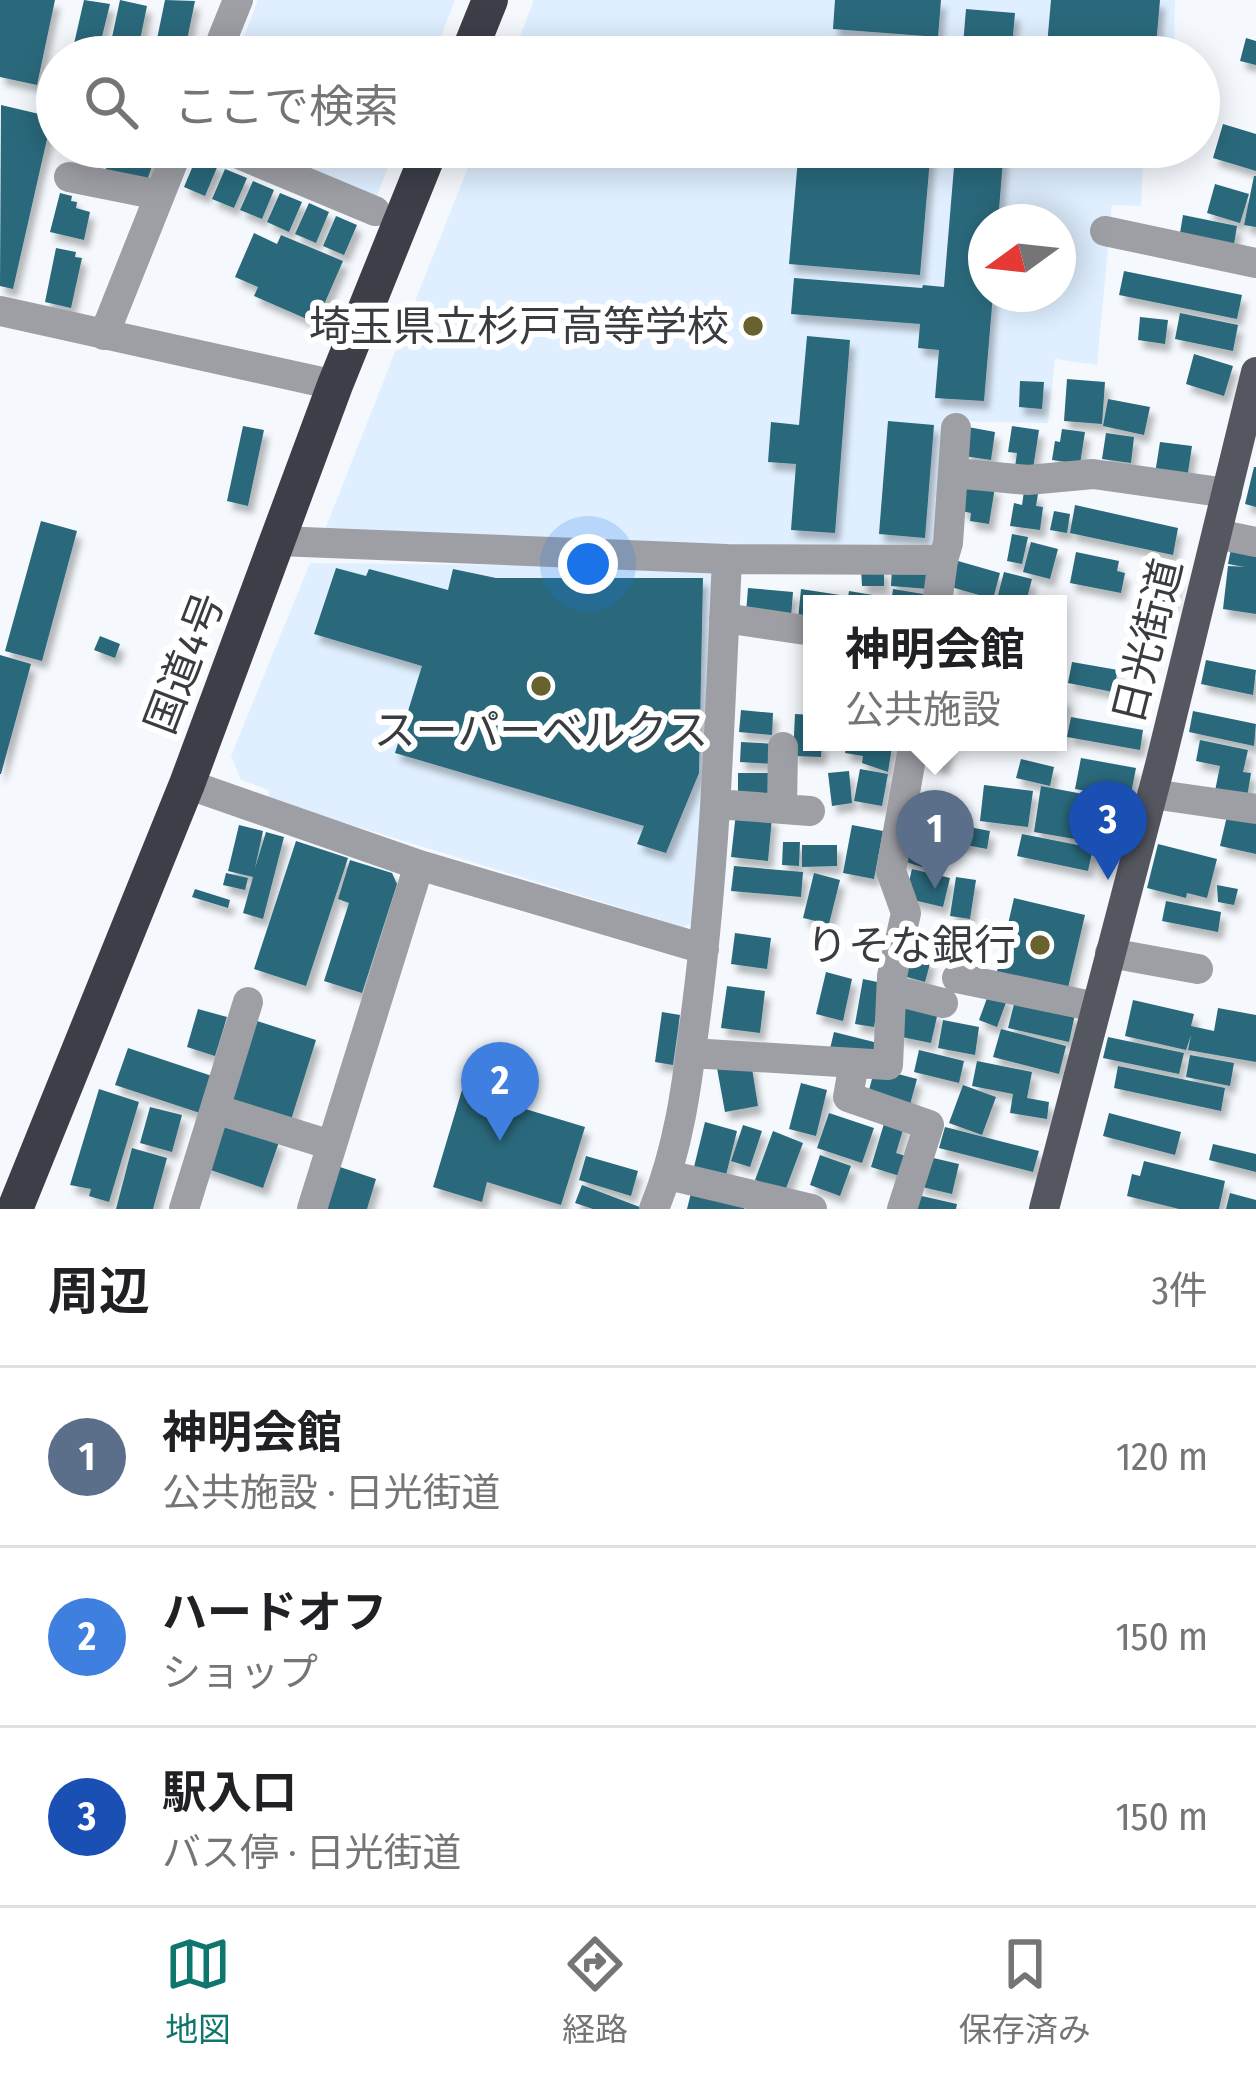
<!DOCTYPE html>
<html lang="ja">
<meta charset="utf-8">
<style>
body{margin:0;font-family:"Fira Sans Condensed","Noto Sans JP",sans-serif;background:#f6f6f6;color:#202124}
.compass{position:absolute;left:968px;top:204px;width:108px;height:108px;border-radius:50%;background:#fff;box-shadow:0 6px 30px #0003;rotate:255deg}
.you{position:absolute;left:588px;top:564px;width:42px;height:42px;margin:-30px;border:9px solid #fff;border-radius:50%;background:#1a73e8;box-shadow:0 0 0 18px #1a73e833}
.badge{display:grid;place-items:center;width:78px;height:78px;border-radius:50%;background:#0f766e;color:#fff;font-size:39px;font-weight:700}
.pin{position:absolute;translate:-50% -99px;filter:drop-shadow(0 3px 6px #0008)}
.pin::after{content:'';position:absolute;top:63px;width:42px;height:36px;background:inherit;clip-path:polygon(0 0,100% 0,50% 100%)}
.popup{position:absolute;left:803px;top:595px;width:264px;height:156px;box-sizing:border-box;display:grid;place-content:center;border-radius:0px;background:#fff;filter:drop-shadow(0 3px 9px #0005);font-size:39px;white-space:nowrap;color:#757577}
.popup b{font-size:45px;color:#202124}
.popup::after{content:'';position:absolute;left:50%;top:100%;margin-left:-24px;border:24px solid transparent;border-top-color:#fff}
.list{margin:0;padding:0;list-style:none}
h2{display:flex;justify-content:space-between;align-items:center;height:156px;margin:0;padding:0 48px;font-size:51px}
h2 small{font-size:39px;font-weight:400;color:#757577}
.list li{display:grid;grid-template-columns:78px 1fr auto;gap:36px;align-items:center;box-sizing:border-box;height:180px;padding:0 48px;border-top:3px solid #e0e0e0}
.list b{display:block;font-size:45px;white-space:nowrap}
.list p{margin:0;font-size:39px;white-space:nowrap;color:#757577}
.list em{font-size:39px;font-style:normal;color:#757577}
.icon{flex:none;width:66px;height:66px;fill:none;stroke:currentColor;stroke-width:2;stroke-linecap:round;stroke-linejoin:round}
.map{position:relative;flex:none;width:1256px;height:1209px;overflow:hidden}
.search{position:absolute;background:#fff;box-shadow:0 6px 30px #0003;left:36px;right:36px;top:36px;height:132px;display:flex;align-items:center;gap:30px;box-sizing:border-box;padding:0 42px;border-radius:66px;color:#757577;font-size:45px}
.sheet{height:696px;background:#fff}
nav{display:flex;justify-content:space-around;align-items:center;box-sizing:border-box;height:168px;border-top:3px solid #e0e0e0;background:#fff;font-size:33px;color:#757577}
nav a{display:grid;justify-items:center;gap:6px}
nav .on{color:#0f766e}
.map>svg:first-child{display:block}
</style>
<div class="map">
<svg width="1256" height="1209" viewBox="0 0 1256 1209">
<defs>
<filter id="shadow"><feDropShadow dx="5" dy="8" stdDeviation="3" flood-color="#0004"/></filter>
</defs>
<rect width="100%" height="100%" fill="#f5f9fd"/>
<path fill="#dfefff" fill-rule="evenodd" d="M258,0H455L433,57H236Z
M534,0H1175L1174,57H512Z
M252,147H396L376,198Z
M476,147H1171V165H1143L1141,206L1112,205L1097,365L1055,359L1048,423L945,421L933,547L322,537ZM986,222H1058V294H986Z
M310,563L708,567L717,573L697,920L683,927L268,799L269,790L241,780L231,756Z"/>
<path fill="#2a697b" filter="url(#shadow)" d="M0,0H55L37,85L0,77Z
M84,0L110,4L97,57H71Z
M120,0L147,6L140,40L132,39L130,46L111,42Z
M165,0L195,1L186,45L157,39Z
M835,0H941L938,37L833,29Z
M1051,0H1160L1155,57H1046Z
M966,9L1015,13L1011,57H962Z
M808,37L846,41L845,57H806Z
M1246,38L1256,41V65L1240,61Z
M1,105L52,117L13,289L0,286Z
M1223,124L1256,134V171L1213,158Z
M70,147H100L96,163L68,156Z
M111,147H159L146,183L105,173Z
M799,147H931L920,275L789,264Z
M936,147H1004L998,222H986V294H993L984,401L935,398L939,350L918,348L920,324L791,314L794,278L922,288L923,285L944,287L955,155L935,154Z
M197,156L218,165L205,196L184,187Z
M225,169L247,178L234,208L212,199Z
M1254,176H1256V227L1244,225Z
M253,181L274,190L262,219L240,210Z
M1215,184L1249,194L1240,223L1207,213Z
M60,193L72,196L71,201L77,202L76,208L90,212L84,240L50,232Z
M280,193L302,202L289,232L267,222Z
M309,203L329,212L316,243L295,234Z
M1183,215L1237,226L1234,244L1180,233Z
M336,216L357,225L344,255L323,246Z
M254,233L277,244L281,235L343,261L316,323L254,296L258,287L235,277Z
M56,248L76,252L75,257L82,258L71,308L45,302Z
M1124,271L1242,295L1237,319L1119,295Z
M1180,313L1238,325L1233,351L1175,339Z
M1140,317L1168,320L1165,344L1138,340Z
M807,336L850,340L835,533L791,530L796,464L768,462L771,422L799,425Z
M1194,354L1233,366L1224,396L1186,384Z
M1067,379L1105,382L1102,424L1064,421Z
M1020,381L1044,382L1042,409L1019,407Z
M1108,399L1150,407L1144,435L1103,426Z
M888,421L934,425L925,538L879,534Z
M243,426L264,430L248,506L227,501Z
M1012,426L1039,430L1033,469L1015,467L1017,453L1008,452Z
M968,427L995,432L991,460L964,456Z
M1062,429L1085,432L1080,464L1052,460L1055,441L1060,442Z
M1106,433L1134,437L1131,463L1102,459Z
M1160,442L1192,446L1187,479L1155,474Z
M1254,467H1256V507L1245,504Z
M965,482L995,487L989,524L970,521L971,513L961,511Z
M1024,491L1038,494L1036,506L1043,507L1040,530L1010,526L1014,503L1022,505Z
M1075,505L1178,528L1173,555L1070,533Z
M1054,511L1070,514L1067,533L1050,530Z
M41,521L77,531L42,661L5,651Z
M1012,534L1028,537L1022,564L1007,561Z
M1031,542L1058,549L1050,579L1023,572Z
M1232,544L1256,548V614L1223,609L1228,566L1245,567L1228,564Z
M1076,552L1119,561L1117,571L1125,573L1121,593L1070,583Z
M958,561L1000,573L993,599L951,587Z
M892,566L931,569L929,589L891,586Z
M336,568L366,576L369,569L448,590L453,569L496,578H703L699,773L666,853L637,844L644,826L395,753L422,666L314,634Z
M861,568H884V586H862Z
M1156,571L1178,576L1172,605L1149,600Z
M1004,572L1032,579L1026,602L998,595Z
M748,588L793,592L791,617L746,613Z
M801,589L840,595L839,604H812V621L798,619Z
M893,589L930,595L929,604H891Z
M849,591L873,595L871,604H847Z
M100,636L120,644L115,658L94,650Z
M0,655L31,664L1,774H0Z
M1206,660L1256,670L1253,695L1201,684Z
M1072,662L1118,670L1113,692L1068,683Z
M1058,698L1067,699L1061,739H1058Z
M741,710L773,713L772,735L739,732Z
M1193,711L1256,724L1254,746L1189,732Z
M795,714L812,715V742H822L821,757L793,756Z
M1071,717L1143,730L1140,750L1067,737Z
M1200,740L1248,750L1243,772L1251,773L1247,797L1215,791L1220,766L1196,761Z
M741,742L776,744L775,764L740,762Z
M847,742H900L899,748L892,747L888,772L862,763L863,756L845,753Z
M926,742H950L944,767L921,761Z
M1081,758L1136,768L1130,799L1075,789Z
M1021,759L1054,767L1050,786L1016,778Z
M860,769L888,774L882,806L854,801Z
M849,771L852,803L832,806L828,773Z
M738,773H774V795H738Z
M984,785L1033,791L1028,827L980,821Z
M1041,786L1083,794L1075,839L1034,832Z
M1085,797L1123,805L1118,829L1080,821Z
M908,812L940,822L933,845L901,835Z
M736,813L772,817L768,861L731,857Z
M1227,816L1256,822V854L1220,846Z
M948,823L990,831L987,849L945,841Z
M239,825L263,831L255,868L266,832L284,837L263,919L243,913L253,877L228,871Z
M852,825L883,831L874,879L843,873Z
M1022,834L1093,848L1088,871L1017,856Z
M902,838L931,846L925,868L896,859Z
M296,841L348,858L306,986L254,969Z
M783,842H800L799,866L782,865Z
M1158,844L1217,859L1207,898L1187,893L1186,898L1147,888Z
M802,845H837V866L802,867Z
M350,860L392,873L397,884L362,993L324,981L349,903L338,899Z
M734,866L803,872L801,897L731,891Z
M912,869L950,878L943,907L905,898Z
M226,873L248,878L245,890L223,885Z
M814,873L840,880L829,924L803,918Z
M956,877L976,880L970,919L950,916Z
M1217,885L1238,889L1234,905L1218,902Z
M195,889L230,900L228,908L192,897Z
M1014,898L1085,915L1067,992L996,976Z
M1166,901L1221,912L1218,932L1162,921Z
M735,933L771,938L767,969L731,964Z
M906,953L931,960L925,982L900,975Z
M826,972L852,979L843,1021L816,1014Z
M863,979L882,983L874,1027L855,1024Z
M727,986L765,991L760,1033L721,1028Z
M990,990L1008,997L997,1027L979,1020Z
M1015,1000L1075,1014L1069,1042L1008,1028Z
M1133,1000L1194,1014L1191,1026L1214,1031L1218,1008L1256,1015V1062L1188,1050L1191,1035L1186,1050L1125,1036Z
M904,1005L938,1012L931,1043L897,1036Z
M198,1009L227,1017L215,1056L187,1047Z
M662,1012L680,1015L673,1065L655,1062Z
M254,1020L316,1040L291,1120L229,1100Z
M943,1020L979,1027L975,1055L938,1048Z
M1001,1029L1066,1046L1059,1074L993,1057Z
M834,1032L878,1043L873,1064L829,1053Z
M1108,1037L1184,1053L1179,1074L1103,1058Z
M128,1048L212,1076L200,1113L115,1085Z
M919,1050L964,1061L959,1083L914,1072Z
M1190,1055L1234,1063L1230,1086L1186,1077Z
M977,1061L1032,1072L1027,1098L1049,1102L1047,1119L1010,1113L1013,1094L972,1086Z
M751,1062L758,1106L725,1112L717,1068Z
M1118,1066L1225,1088L1221,1111L1114,1088Z
M875,1068L917,1079L908,1112L866,1101Z
M801,1083L827,1090L816,1136L789,1129Z
M963,1085L996,1097L982,1135L949,1123Z
M99,1089L139,1102L109,1202L89,1196L91,1189L70,1185Z
M462,1090L585,1127L561,1205L487,1182L482,1202L433,1187Z
M150,1107L182,1115L172,1152L140,1143Z
M829,1113L874,1128L862,1163L817,1148Z
M1109,1113L1181,1132L1175,1155L1103,1136Z
M886,1117L905,1123L896,1153L912,1158L906,1178L871,1167Z
M219,1120L279,1142L263,1188L202,1167Z
M705,1122L737,1131L725,1179L693,1171Z
M743,1125L762,1131L750,1167L731,1161Z
M945,1127L1039,1151L1033,1172L939,1148Z
M773,1131L803,1143L785,1191L755,1180Z
M1213,1144L1256,1154V1172L1209,1160Z
M132,1148L167,1158L153,1209H116Z
M820,1155L851,1166L840,1196L810,1185Z
M586,1156L638,1171L631,1196L579,1180Z
M925,1156L959,1164L952,1194L918,1186Z
M1144,1161L1225,1181L1219,1209H1179L1127,1196L1132,1174L1140,1176Z
M334,1165L376,1179L367,1209H321Z
M582,1185L645,1209H593L575,1203Z
M692,1189L746,1203L744,1209H687Z
M1230,1193L1256,1200V1209H1226Z
M913,1194L957,1204L956,1209H909Z"/>
<g fill="none" stroke-linecap="round" stroke-linejoin="round">
<path stroke="#9e9fa5" stroke-width="30" d="M215,57L238,0
M222,147L375,211
M69,177L159,195
M1105,231L1256,263
M0,311L335,385
M104,335L179,147
M953,473L1028,480L1093,474L1227,493
M1217,534L1256,542
M278,541L727,559C720,708 716,856 697,1005C688,1075 681,1143 654,1209
M727,559L943,560L937,604
M943,560L948,543L956,428
M724,618L812,631
M187,784L419,865L704,949
M1152,794L1256,809
M716,804L810,811
M782,809L783,747
M1110,953L1198,969
M957,978L1096,1007
M892,990L943,1003
M691,1053L888,1065L892,976L906,913L891,871L914,742
M854,1063L848,1097L929,1125L902,1209
M215,1109L331,1145
M668,1175L812,1209
M184,1209L248,1002
M312,1209L419,865"/>
<path stroke="#555760" stroke-width="30" d="M1044,1209L1160,765L1256,372"/>
<path stroke="#3c3e48" stroke-width="36" d="M467,57L490,0
M15,1209L187,784L335,385L431,147"/>
</g>
<g fill="#68622e" stroke="#fff" stroke-width="4.5">
<circle cx="753" cy="326" r="12"/>
<circle cx="541" cy="686" r="12"/>
<circle cx="1040" cy="945" r="12"/>
</g>
<g text-anchor="middle" stroke-width="12" stroke-linejoin="round" paint-order="stroke">
<g font-size="42" fill="#393d41" stroke="#fff" text-anchor="end">
<text x="729" y="341">埼玉県立杉戸高等学校</text>
<text x="541" y="745" text-anchor="middle">スーパーベルクス</text>
<text x="1016" y="960">りそな銀行</text>
</g>
<g font-size="42" fill="#393d41" stroke="#fff">
<text transform="translate(1147 641) rotate(-76)" y="15">日光街道</text>
<text transform="translate(184 663) rotate(-69)" y="15">国道4号</text>
</g>
</g>
</svg>
<svg class="compass" viewBox="-18 -18 36 36"><path d="M0-13l5 13h-10z" fill="#e53935"/><path d="M0 13l5-13h-10z" fill="#757577"/></svg>
<div class="you"></div>
<div class="pin badge" style="left:935px;top:889px;background:#5c6f8a">1</div>
<div class="popup"><b>神明会館</b>公共施設</div>
<div class="pin badge" style="left:500px;top:1141px;background:#3f7fe0">2</div>
<div class="pin badge" style="left:1108px;top:880px;background:#1a4fb4">3</div>
<div class="search"><svg class="icon" aria-label="search" viewBox="0 0 24 24"><circle cx="10" cy="10" r="6"/><path d="M15 15l6 6"/></svg>ここで検索</div>
</div>
<section class="sheet">
<h2>周辺<small>3件</small></h2>
<ul class="list">
<li><span class="badge" style="background:#5c6f8a">1</span><div><b>神明会館</b><p>公共施設 · 日光街道</p></div><em>120 m</em></li>
<li><span class="badge" style="background:#3f7fe0">2</span><div><b>ハードオフ</b><p>ショップ</p></div><em>150 m</em></li>
<li><span class="badge" style="background:#1a4fb4">3</span><div><b>駅入口</b><p>バス停 · 日光街道</p></div><em>150 m</em></li>
</ul>
</section>
<nav>
<a class="on"><svg class="icon" aria-label="map" viewBox="0 0 24 24"><path d="M3 6l6-2 6 2 6-2v14l-6 2-6-2-6 2zM9 4v14M15 6v14"/></svg>地図</a>
<a><svg class="icon" aria-label="directions" viewBox="0 0 24 24"><path d="M12 3l9 9-9 9-9-9zM9 14v-3h6M13 9l2 2-2 2"/></svg>経路</a>
<a><svg class="icon" aria-label="saved" viewBox="0 0 24 24"><path d="M7 4h10v16l-5-4-5 4z"/></svg>保存済み</a>
</nav>
